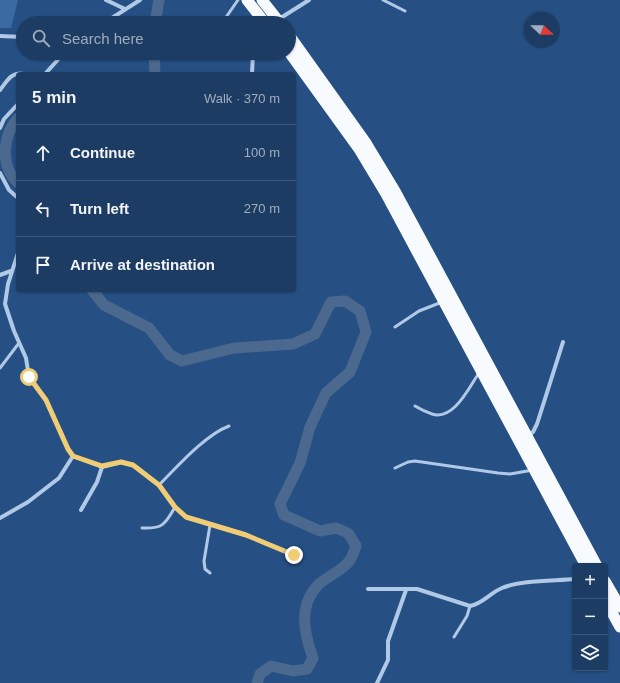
<!DOCTYPE html>
<meta charset="utf-8">
<style>
body{margin:0;font-family:Helvetica,sans-serif;background:#254369;color:#f1f3f6}
.controls{position:absolute;right:12px;bottom:12px;display:grid;overflow:hidden;border-radius:4px;box-shadow:0 1px 3px #0004}
.controls button{width:36px;height:36px;display:grid;place-items:center;padding:0;border:0;border-bottom:1px solid #3a5678;background:#1c3c63;color:#f1f3f6;font:20px sans-serif}
.compass{position:absolute;left:524px;top:12px;width:36px;height:36px;border-radius:50%;background:#1c3c63;box-shadow:0 1px 3px #0004;rotate:112deg}
.stop{position:absolute;width:12px;height:12px;margin:-9px;border:3px solid #f0cc75;border-radius:50%;background:#fff}
.stop.end{background:#f0cc75;border-color:#fff;box-shadow:0 1px 4px #0008}
.list{margin:0;padding:0;list-style:none}
h2{display:flex;justify-content:space-between;align-items:center;height:52px;margin:0;padding:0 16px;font-size:17px}
h2 small{font-size:13px;font-weight:400;color:#a0adbe}
.list li{display:grid;grid-template-columns:26px 1fr auto;gap:12px;align-items:center;box-sizing:border-box;height:56px;padding:0 16px;border-top:1px solid #3a5678}
.list b{display:block;font-size:15px;white-space:nowrap}
.list em{font-size:13px;font-style:normal;color:#a0adbe}
.icon{flex:none;width:22px;height:22px;fill:none;stroke:currentColor;stroke-width:2;stroke-linecap:round;stroke-linejoin:round}
.map{position:relative;flex:none;width:620px;height:683px;overflow:hidden}
.search{position:absolute;background:#1c3c63;box-shadow:0 1px 3px #0004;left:16px;top:16px;width:280px;height:44px;display:flex;align-items:center;gap:10px;box-sizing:border-box;padding:0 14px;border-radius:22px;color:#a0adbe;font-size:15px}
.panel{position:absolute;background:#1c3c63;box-shadow:0 1px 3px #0004;left:16px;top:72px;width:280px;height:220px;border-radius:4px}
.map>svg:first-child{display:block}
</style>
<div class="map">
<svg width="620" height="683" viewBox="0 0 620 683">
<rect width="100%" height="100%" fill="#265084"/>
<path fill="#3b69a1" d="M0,0H18L11,28H0Z"/>
<g fill="none" stroke-linecap="round" stroke-linejoin="round">
<path stroke="#4b698e" stroke-width="11" d="M155,23L159,0
M154,53L155,74
M18,118C2,136 0,167 18,183
M92,290L104,305L149,328L170,355L182,361L234,348L293,344L315,334L331,302L345,301L360,311L366,332L350,372L326,393L310,427L300,463L280,504L284,515L320,531L336,528L348,533L356,546C354,550 353,556 350,560C343,571 327,576 318,585C298,606 304,633 313,658L307,669L293,671L271,666L260,674L257,683"/>
<path stroke="#b0c9e7" stroke-width="3" d="M383,0L405,11
M222,23L238,0
M395,327L419,311L442,302
M0,368L19,343
M415,406C420,409 426,412 432,414C454,421 469,387 479,373
M395,468L408,462L415,461L498,473L510,474L533,470
M159,485C177,467 205,435 229,426
M210,525L204,561L205,569L210,573
M142,528C162,529 165,525 175,507
M454,637L467,616L470,606"/>
<path stroke="#b0c9e7" stroke-width="4" d="M106,0L125,9
M279,19L309,0
M104,23L140,0
M0,36L23,37
M45,74L64,53
M252,74L253,53
M0,90C7,81 12,71 24,74
M0,128L4,119L18,104
M0,173L9,190L18,198
M18,253L8,284L5,304L14,331L26,358L29,377L46,400L68,449L73,456L102,467L121,462L133,465L159,485L175,507L186,517L246,535L294,555
M0,275L11,271
M528,436L533,432L537,424L563,342
M81,510L97,482L102,467
M0,518L28,502L59,478L73,456
M368,589H417L470,606C482,604 490,593 502,588C521,580 554,581 575,579
M377,683L388,660V641L406,590"/>
<path stroke="#f8fbfe" stroke-width="11" d="M247,0L265,23
M262,0L280,23
M289,35L366,143L395,191L597,566
M289,52L359,149L386,194L586,566
M605,581L620,607
M605,600L620,627"/>
</g>
<g fill="none" stroke-linecap="round" stroke-linejoin="round">
<path stroke="#f0cc75" stroke-width="5" d="M29,377L46,400L68,449L73,456L102,466L121,462L133,465L159,485L175,507L186,517L246,535L294,555"/>
</g>
</svg>
<div class="controls">
<button>+</button>
<button>−</button>
<button><svg class="icon" aria-label="layers" viewBox="0 0 24 24"><path d="M12 4l9 5-9 5-9-5zM3 14l9 5 9-5"/></svg></button>
</div>
<svg class="compass" viewBox="-18 -18 36 36"><path d="M0-13l5 13h-10z" fill="#e53935"/><path d="M0 13l5-13h-10z" fill="#a0adbe"/></svg>
<div class="stop" style="left:29px;top:377px"></div>
<div class="stop end" style="left:294px;top:555px"></div>
<div class="search"><svg class="icon" aria-label="search" viewBox="0 0 24 24"><circle cx="10" cy="10" r="6"/><path d="M15 15l6 6"/></svg>Search here</div>
<section class="panel">
<h2>5 min<small>Walk · 370 m</small></h2>
<ul class="list">
<li><svg class="icon" aria-label="ahead" viewBox="0 0 24 24"><path d="M12 20V5M6 11l6-6 6 6"/></svg><div><b>Continue</b></div><em>100 m</em></li>
<li><svg class="icon" aria-label="left" viewBox="0 0 24 24"><path d="M17 20v-9H6M10 6l-5 5 5 5"/></svg><div><b>Turn left</b></div><em>270 m</em></li>
<li><svg class="icon" aria-label="arrive" viewBox="0 0 24 24"><path d="M6 21V4h12l-3 4 3 4H6"/></svg><div><b>Arrive at destination</b></div></li>
</ul>
</section>
</div>
